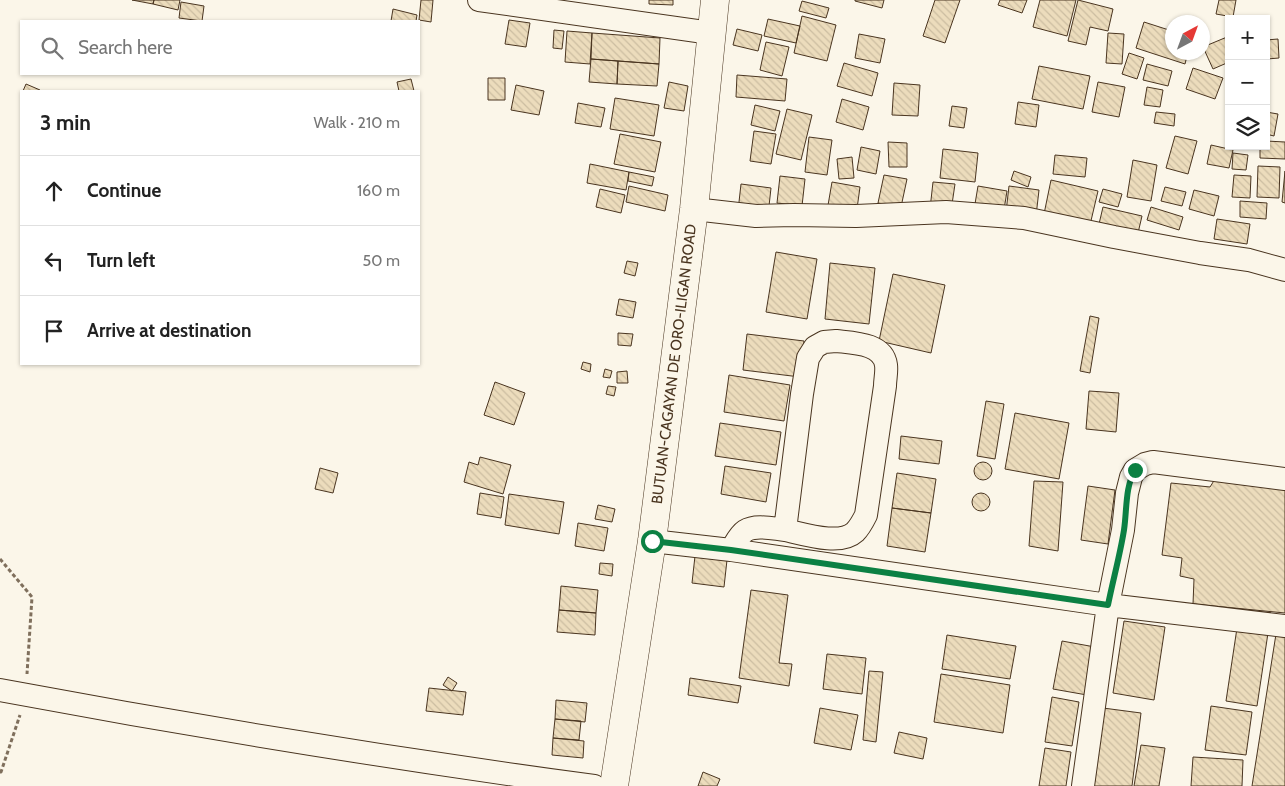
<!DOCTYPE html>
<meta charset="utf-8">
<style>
body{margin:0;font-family:Cabin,sans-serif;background:#f6f6f6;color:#222}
.controls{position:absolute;right:15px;top:15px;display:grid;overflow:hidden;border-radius:0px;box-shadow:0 1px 4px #0004}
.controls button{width:45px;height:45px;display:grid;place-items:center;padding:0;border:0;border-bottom:1px solid #e0e0e0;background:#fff;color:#222;font:25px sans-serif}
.compass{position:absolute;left:1165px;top:15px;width:45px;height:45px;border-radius:50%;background:#fff;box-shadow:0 1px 4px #0004;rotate:41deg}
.stop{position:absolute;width:15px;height:15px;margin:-11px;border:4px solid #0b8043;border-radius:50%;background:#fff}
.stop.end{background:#0b8043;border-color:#fff;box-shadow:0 1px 5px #0008}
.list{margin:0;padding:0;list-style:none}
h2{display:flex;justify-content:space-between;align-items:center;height:65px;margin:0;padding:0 20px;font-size:21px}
h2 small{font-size:16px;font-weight:400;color:#767676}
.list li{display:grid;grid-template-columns:32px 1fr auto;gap:15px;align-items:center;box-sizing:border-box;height:70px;padding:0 20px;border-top:1px solid #e0e0e0}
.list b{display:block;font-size:19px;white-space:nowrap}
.list em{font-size:16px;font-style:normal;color:#767676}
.icon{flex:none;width:28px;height:28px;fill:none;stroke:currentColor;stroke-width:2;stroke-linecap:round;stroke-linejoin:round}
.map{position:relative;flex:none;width:1285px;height:786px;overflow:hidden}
.search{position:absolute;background:#fff;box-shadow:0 1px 4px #0004;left:20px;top:20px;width:400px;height:55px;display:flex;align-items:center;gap:12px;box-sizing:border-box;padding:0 18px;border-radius:0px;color:#767676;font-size:19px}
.panel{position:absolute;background:#fff;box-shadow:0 1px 4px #0004;left:20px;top:90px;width:400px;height:275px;border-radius:0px}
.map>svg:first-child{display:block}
</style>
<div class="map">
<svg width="1285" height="786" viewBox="0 0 1285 786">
<defs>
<pattern id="building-back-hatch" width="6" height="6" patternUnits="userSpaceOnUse" patternTransform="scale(1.25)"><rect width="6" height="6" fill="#ecdcbc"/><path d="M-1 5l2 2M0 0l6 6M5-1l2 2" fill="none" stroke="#ccbda1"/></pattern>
</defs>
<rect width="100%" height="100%" fill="#fbf6e9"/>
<path fill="url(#building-back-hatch)" stroke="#4a3520" d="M132,0H154L153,4Z
M154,0H180L178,10L153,4Z
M421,0H433L431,22L419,20Z
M649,0H673V5L649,4Z
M855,0H884L882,8L855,1Z
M935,0H960L945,43L923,36Z
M1000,0H1027L1022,13L998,5Z
M1040,0H1076L1067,36L1033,27Z
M1078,0L1113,9L1108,31L1090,27L1086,45L1068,41Z
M1219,0H1236L1233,17L1216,14Z
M802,1L829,8L826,18L799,11Z
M181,2L204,6L202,21L179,18Z
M393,9L417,15L416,21H391Z
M802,16L836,25L827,61L794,53Z
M768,19L800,26L796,43L764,36Z
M509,20L530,23L526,47L505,44Z
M1144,22L1172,31V52H1188L1185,64L1136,48Z
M737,29L762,35L758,51L733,45Z
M554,30L564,31L562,49L553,48Z
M567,31L592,33L590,64L565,62Z
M592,33L660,38L659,64L591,59Z
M1108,33L1124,34L1122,64L1106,63Z
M859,34L885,39L880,63L855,58Z
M1227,37L1229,40V62L1213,69L1203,47Z
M1278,39L1279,58L1267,59L1266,40Z
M766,42L789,47L782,76L760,70Z
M1129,53L1144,58L1137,79L1122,74Z
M591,59L618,61L617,84L589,82Z
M618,61L659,64L657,86L617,84Z
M844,63L878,73L872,96L837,86Z
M1147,64L1172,71L1168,86L1143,80Z
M1039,66L1090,76L1083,109L1032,99Z
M1193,68L1223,78L1215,99L1186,89Z
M737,75L787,79L785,101L736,97Z
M488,78H505V100H488Z
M411,79L414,91H399L397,82Z
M669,82L688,86L684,111L664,108Z
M1098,82L1125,87L1119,117L1092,112Z
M894,83L920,85L918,116L892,115Z
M26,84L40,90V91H23Z
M516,85L544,91L539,115L511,110Z
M1147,87L1163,90L1160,107L1144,105Z
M615,98L659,105L654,136L610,129Z
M842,99L869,107L863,130L836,122Z
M1018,102L1039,105L1036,127L1015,124Z
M578,103L605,108L601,127L575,123Z
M755,105L780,111L775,131L751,125Z
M952,106L967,108L964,128L949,126Z
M787,109L812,115L801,160L776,154Z
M1156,112L1175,114L1174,126L1154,123Z
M1266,112L1278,114L1274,136L1266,134Z
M754,131L776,134L771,164L750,161Z
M620,134L661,142L655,172L614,164Z
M1175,136L1197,141L1188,174L1166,168Z
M809,137L832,140L827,175L805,172Z
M1266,141L1285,142V159L1260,158V146H1266Z
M888,142L907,143V167H889Z
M1211,145L1233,150L1229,168L1207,164Z
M861,147L880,151L876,174L857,170Z
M943,149L978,153L975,182L940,178Z
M1233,153L1248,155L1246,170L1232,169Z
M1055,155L1087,158L1085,177L1053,174Z
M852,157L854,178L839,179L837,159Z
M1133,160L1157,165L1151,201L1127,197Z
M590,164L629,172L626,190L587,183Z
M1258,166L1280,167L1279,198L1257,197Z
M1014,171L1031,177L1028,187L1011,180Z
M1285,171V203L1282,202Z
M629,172L654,177L652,186L628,181Z
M884,175L907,179L901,207L878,203Z
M1234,175L1251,176L1250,198L1232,197Z
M780,176L805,179L802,206L777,203Z
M1051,180L1098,191L1090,225L1044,214Z
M832,182L860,187L856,216L827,211Z
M933,182L955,184L951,211L930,209Z
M741,184L771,188L768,215L738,211Z
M629,186L668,195L665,211L626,202Z
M978,186L1007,191L1003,216L974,210Z
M1009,186L1039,190L1036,216L1006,212Z
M1165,187L1186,192L1182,206L1161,201Z
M600,189L625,195L621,213L596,207Z
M1103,189L1122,194L1118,207L1099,202Z
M1194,190L1219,196L1214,216L1189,209Z
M1240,201L1267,203L1266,219L1240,217Z
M1103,207L1142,216L1138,233L1099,224Z
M1151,207L1183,217L1179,230L1147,220Z
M1217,219L1250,224L1247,244L1214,239Z
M776,252L817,259L807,319L766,312Z
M627,261L638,263L635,276L624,273Z
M830,263L875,268L869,324L825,319Z
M893,274L945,285L931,353L879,341Z
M619,299L636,302L633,318L616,315Z
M1090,316L1099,318L1090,373L1080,371Z
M618,333L633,334L631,346L618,345Z
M747,334L804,341L800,377L743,370Z
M583,362L591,364L590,372L581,369Z
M605,369L612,371L610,378L603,377Z
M627,371L628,383H617V372Z
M729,375L790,385L784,421L724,412Z
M495,382L525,393L514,425L484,415Z
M608,386L616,387L614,396L606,394Z
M1089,391L1119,393L1116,432L1086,429Z
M986,401L1004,404L995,459L977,456Z
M1015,413L1069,423L1059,479L1005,469Z
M720,423L781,432L776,465L715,456Z
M901,436L942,441L939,464L899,459Z
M480,457L511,465L503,494L464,482L469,462L478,465Z
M974 471a9 9 0 1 1 18 0a9 9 0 1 1-18 0Z
M725,466L771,473L766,502L721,494Z
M320,468L338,473L333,493L315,489Z
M897,473L936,479L931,513L892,508Z
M1215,479L1285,489V613L1193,604L1194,579L1180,576L1182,558L1162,555L1171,483L1210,487Z
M1034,481L1063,482L1058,551L1029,546Z
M1088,486L1115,490L1108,544L1081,540Z
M972 502a9 9 0 1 1 18 0a9 9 0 1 1-18 0Z
M480,493L504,497L501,518L477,514Z
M509,494L564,502L559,534L505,525Z
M598,505L615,509L612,522L595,519Z
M892,508L931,513L925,552L887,546Z
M578,523L608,528L604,551L575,546Z
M695,556L727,560L724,587L692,583Z
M600,563L613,564L612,576L599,574Z
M561,586L598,590L596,613L559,610Z
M751,590L788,595L779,663L792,664L789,686L739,678Z
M559,610L596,613L595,635L557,632Z
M1124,621L1165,627L1154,700L1113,693Z
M1237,628L1268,633L1257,706L1226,701Z
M1276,634L1285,636V786H1252Z
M947,635L1016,646L1010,679L942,669Z
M1062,641L1095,647L1087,695L1053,689Z
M827,654L866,658L862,694L823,689Z
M869,671L883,672L876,742L863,740Z
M941,674L1010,685L1003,733L934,722Z
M448,677L457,683L452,691L443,685Z
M690,678L741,686L738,703L688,695Z
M429,688L466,692L463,715L426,711Z
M1052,697L1079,702L1072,746L1045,742Z
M556,700L587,703L585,722L555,719Z
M1211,706L1252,712L1246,755L1205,750Z
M820,708L858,715L851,750L814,743Z
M1103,708L1141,713L1132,786H1094Z
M555,719L581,721L579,740L553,738Z
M899,732L927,738L923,759L894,753Z
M553,738L584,741L583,758L552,755Z
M1141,745L1165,748L1159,786H1134Z
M1045,748L1071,752L1066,786H1039Z
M1193,757L1243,760L1242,786H1191Z
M703,772L720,779L717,786H698Z"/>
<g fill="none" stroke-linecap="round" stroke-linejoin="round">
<g stroke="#4a3520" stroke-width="24">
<path id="minor" d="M479,0L711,33
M694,209L756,216L794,215L856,216L946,212L1024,218L1114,237L1200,253L1249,260L1285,270
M836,341C853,343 883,343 886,365C887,372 885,379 885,386L866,515C863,521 860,527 855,532C840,546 804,534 785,530L802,394L808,358L815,347L824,342Z
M652,541L731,550L1108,605L1285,626
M731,550C735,544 739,535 745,531C756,524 774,529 785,530
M0,690C197,727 395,759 594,786
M1083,786L1108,605L1123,530L1127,493L1131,477L1135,470L1145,464L1153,462L1285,479"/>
</g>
<g stroke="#4a3520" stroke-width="29">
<path id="highway" d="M614,786L652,541L694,209L715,0"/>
</g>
<path stroke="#7f6f5c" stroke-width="3" stroke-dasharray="4 2.5" stroke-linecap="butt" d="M0,559L32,597L27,674
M0,772H1L20,715"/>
<use href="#minor" stroke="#fbf6e9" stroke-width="22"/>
<use href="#highway" stroke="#fbf6e9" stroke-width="28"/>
</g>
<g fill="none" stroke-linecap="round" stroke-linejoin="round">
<path stroke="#0b8043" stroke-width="6" d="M652,541L731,550L1108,605C1113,580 1120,555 1124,530C1127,510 1125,487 1135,470"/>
</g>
<g text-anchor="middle" stroke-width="4" stroke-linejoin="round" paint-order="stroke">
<g font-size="15" fill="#4a3520" stroke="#fbf6e9">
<text transform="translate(674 364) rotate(-83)" y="5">BUTUAN-CAGAYAN DE ORO-ILIGAN ROAD</text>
</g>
</g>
</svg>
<div class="controls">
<button>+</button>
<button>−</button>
<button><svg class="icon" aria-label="layers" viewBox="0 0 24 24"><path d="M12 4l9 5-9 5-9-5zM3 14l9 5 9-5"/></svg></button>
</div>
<svg class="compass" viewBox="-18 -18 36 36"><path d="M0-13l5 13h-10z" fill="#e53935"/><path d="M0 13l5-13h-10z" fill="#767676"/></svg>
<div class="stop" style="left:652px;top:541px"></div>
<div class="stop end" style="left:1135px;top:470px"></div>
<div class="search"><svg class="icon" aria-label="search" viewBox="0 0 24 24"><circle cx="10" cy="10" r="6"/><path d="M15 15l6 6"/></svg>Search here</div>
<section class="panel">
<h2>3 min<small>Walk · 210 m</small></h2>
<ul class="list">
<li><svg class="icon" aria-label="ahead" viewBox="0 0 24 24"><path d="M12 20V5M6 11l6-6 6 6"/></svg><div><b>Continue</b></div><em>160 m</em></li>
<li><svg class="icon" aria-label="left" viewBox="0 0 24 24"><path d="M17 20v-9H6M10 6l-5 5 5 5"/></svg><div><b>Turn left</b></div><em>50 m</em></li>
<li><svg class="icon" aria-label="arrive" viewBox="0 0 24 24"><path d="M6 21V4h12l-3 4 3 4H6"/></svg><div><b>Arrive at destination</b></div></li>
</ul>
</section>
</div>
